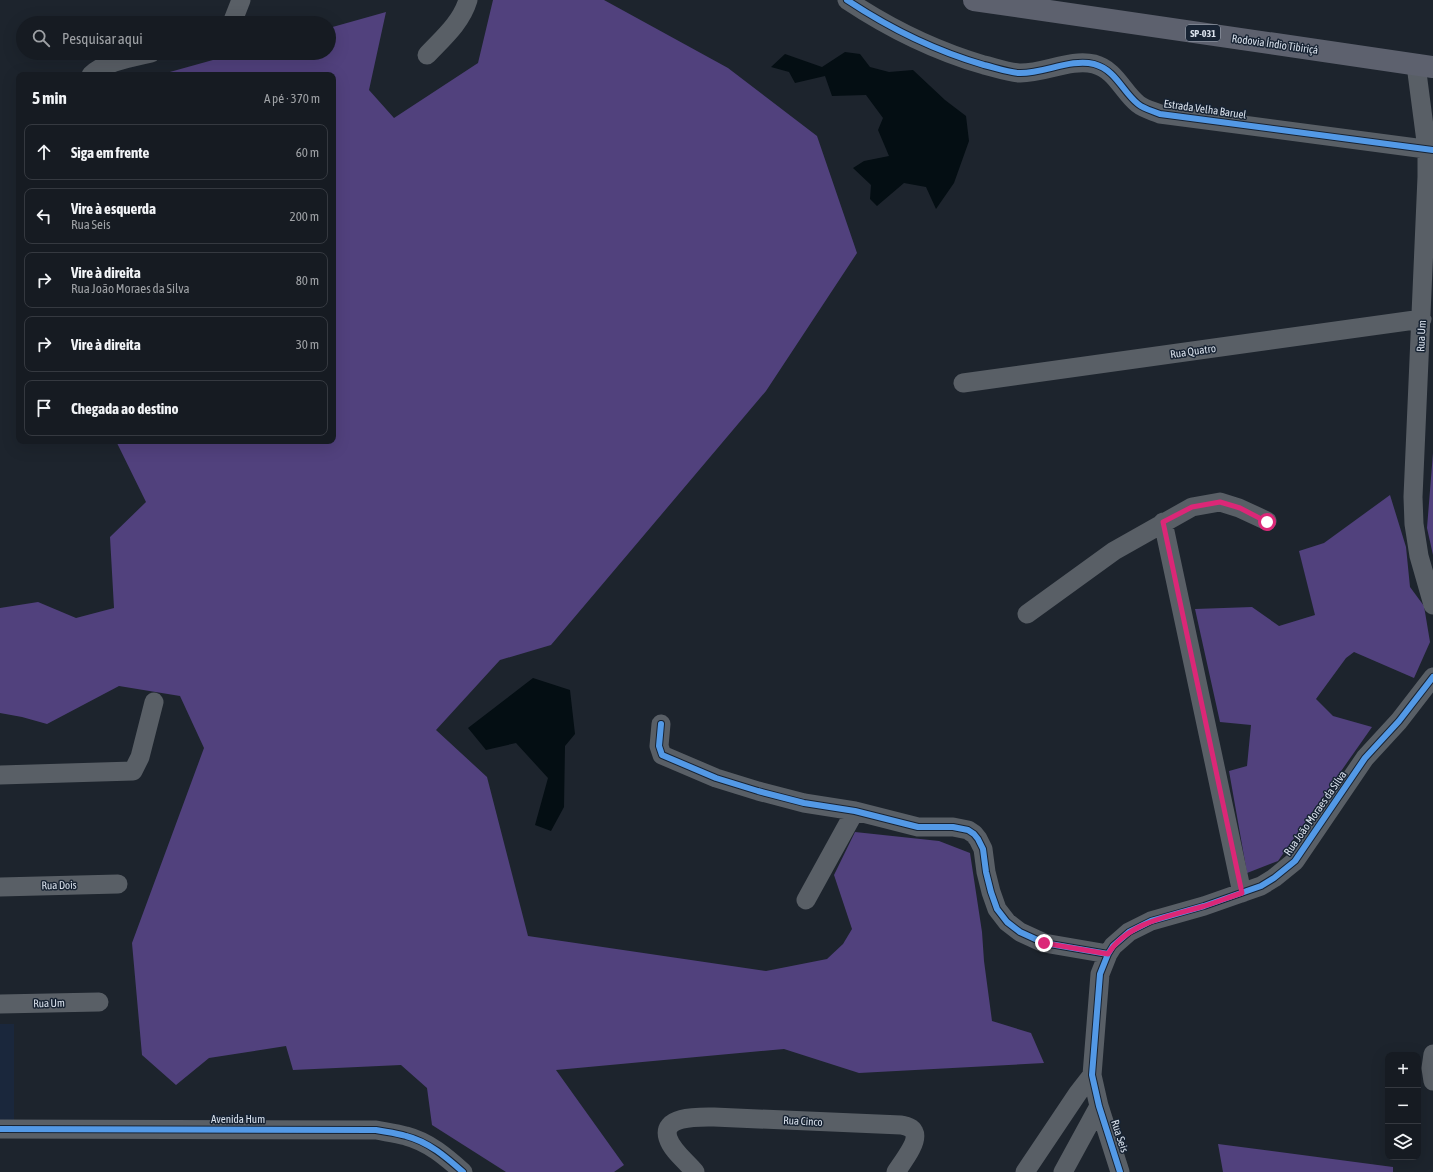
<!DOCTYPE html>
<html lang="pt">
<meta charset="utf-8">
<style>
body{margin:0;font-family:"Asap Condensed",sans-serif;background:#23282f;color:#f1f3f6}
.controls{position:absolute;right:12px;bottom:12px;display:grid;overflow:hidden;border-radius:8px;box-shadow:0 4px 16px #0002}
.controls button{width:36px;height:36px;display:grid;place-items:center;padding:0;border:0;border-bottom:1px solid #353940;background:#161b22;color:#f1f3f6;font:20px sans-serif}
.stop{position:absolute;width:12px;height:12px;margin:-9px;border:3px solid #db2777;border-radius:50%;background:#fff}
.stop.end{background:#db2777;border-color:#fff;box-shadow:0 1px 4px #0008}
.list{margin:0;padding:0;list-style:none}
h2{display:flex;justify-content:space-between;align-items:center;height:52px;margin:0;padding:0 16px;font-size:17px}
h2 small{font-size:13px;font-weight:400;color:#9ea1a5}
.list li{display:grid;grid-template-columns:26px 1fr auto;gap:12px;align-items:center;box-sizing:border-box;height:56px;margin:0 8px 8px;padding:0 8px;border:1px solid #353940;border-radius:8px}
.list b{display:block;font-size:15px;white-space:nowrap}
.list p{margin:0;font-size:13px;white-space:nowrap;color:#9ea1a5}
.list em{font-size:13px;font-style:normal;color:#9ea1a5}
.icon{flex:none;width:22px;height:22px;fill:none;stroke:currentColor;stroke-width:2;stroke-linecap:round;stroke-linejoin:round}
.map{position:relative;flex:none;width:1433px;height:1172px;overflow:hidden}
.search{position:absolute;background:#161b22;box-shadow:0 4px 16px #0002;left:16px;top:16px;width:320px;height:44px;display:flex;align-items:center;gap:10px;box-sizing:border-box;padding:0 14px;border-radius:22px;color:#9ea1a5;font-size:15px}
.panel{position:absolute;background:#161b22;box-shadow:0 4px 16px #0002;left:16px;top:72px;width:320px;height:372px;border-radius:8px}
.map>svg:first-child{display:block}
</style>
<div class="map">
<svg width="1433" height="1172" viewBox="0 0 1433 1172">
<rect width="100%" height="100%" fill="#1d242d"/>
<path fill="#1a273c" d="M0,1024H14V1120H0Z"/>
<path fill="#51417d" d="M493,0H604L728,68L817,136L857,253L766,391L551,645L500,660L436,730L487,777L528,936L766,971L827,959L843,944L852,929L834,875L855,832L939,841L970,853L982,932L984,961L992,1021L1031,1033L1044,1063L859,1073L784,1049L556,1070L624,1165L614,1172H506L432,1125L427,1088L401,1065L293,1070L286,1046L209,1058L176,1085L142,1055L132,943L204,748L180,696L119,686L47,724L22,717L0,713V608L38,602L76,618L114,608L110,537L146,502L116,441H333V75H159L238,53H329V28L386,12L369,90L394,118L478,63Z
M1433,453V555L1427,528Z
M1390,495L1406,547L1410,587L1424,606L1430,642L1414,678L1354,652L1346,658L1316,699L1333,716L1372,727L1278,861L1247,873L1229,771L1247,766L1251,725L1220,722L1195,609L1252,607L1279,626L1315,615L1299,551L1324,543Z
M1218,1144L1393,1167V1172H1223Z"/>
<path fill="#040e13" d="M845,52L860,54L870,67L889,72L913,70L945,100L966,116L969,141L954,183L936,209L926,187L904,183L877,206L870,199L871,185L853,168L864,161L889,156L878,130L883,118L866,95L832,96L825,76L795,83L789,72L771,67L785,54L822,67Z
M533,678L570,690L575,734L565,746L564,807L551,831L535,825L548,778L516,743L486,750L468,728Z"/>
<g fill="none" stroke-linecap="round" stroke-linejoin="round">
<path stroke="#595f66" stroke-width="19" d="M847,0C889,28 936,51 984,65C996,68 1007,72 1019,73C1043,74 1071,58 1094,64C1116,70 1122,91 1138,104C1144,109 1153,111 1160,114L1433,150
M232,23L241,0
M427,55C443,38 461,23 468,0
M1416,65L1427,149V177L1413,497L1414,524L1419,556L1433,605
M91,75C104,62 134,57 151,53
M963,383L1422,319
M1163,522L1242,893
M1027,614L1114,551L1192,507L1220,502L1239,508L1267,521
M661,724L659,746L662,755L716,778L758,791L804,803L855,811L918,827H953L968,830L974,834L978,839L983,849L986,872L991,892L997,909L1007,922L1020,932L1044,943L1108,954
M0,775L133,771L140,757L154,702
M0,887L118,884
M806,900L855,811
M0,1004L99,1002
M1433,1054L1431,1068L1433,1081
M0,1129L376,1130C386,1132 396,1133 406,1136C429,1142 446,1157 463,1172
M695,1172C687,1162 672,1151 668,1138C661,1115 701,1117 714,1117L901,1125C905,1126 912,1127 914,1132C919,1142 901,1164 896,1172
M1025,1172L1078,1093L1092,1075
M1063,1172L1099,1106
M1120,1172L1099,1106L1092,1075L1100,974L1108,954L1113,946L1129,932L1151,921L1204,906L1261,886L1274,878L1295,861L1365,758L1399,721L1433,677"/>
<path stroke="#5d616e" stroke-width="22" d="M974,0L1433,67"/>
<g stroke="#172333" stroke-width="8">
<path id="cycleway" d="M847,0C889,28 936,51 984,65C996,68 1007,72 1019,73C1043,74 1071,58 1094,64C1116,70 1122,91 1138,104C1144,109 1153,111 1160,114L1433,150
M661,724L659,746L662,755L716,778L758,791L804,803L855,811L918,827H953L968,830L974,834L978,839L983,849L986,872L991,892L997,909L1007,922L1020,932L1044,943L1108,954
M0,1129L376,1130C386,1132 396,1133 406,1136C429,1142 446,1157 463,1172
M1120,1172L1099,1106L1092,1075L1100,974L1108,954L1113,946L1129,932L1151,921L1204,906L1261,886L1274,878L1295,861L1365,758L1399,721L1433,677"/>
</g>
<use href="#cycleway" stroke="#5399e6" stroke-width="6"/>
</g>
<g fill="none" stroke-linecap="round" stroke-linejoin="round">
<path stroke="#db2777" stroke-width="5" d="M1044,943L1108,954C1127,923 1169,916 1201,907C1215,903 1229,897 1242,893L1163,522L1192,507L1220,502L1240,508L1267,522"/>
</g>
<g text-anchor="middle" stroke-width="3" stroke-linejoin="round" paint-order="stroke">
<rect fill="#172333" stroke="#9fa8b4" stroke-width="1" x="1186" y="25" width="34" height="16" rx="3"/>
<g font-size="10" font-weight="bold" fill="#d9e1ec">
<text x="1203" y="37">SP-031</text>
</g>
<g font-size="11" fill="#d9e1ec" stroke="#172333">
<text transform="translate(1275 44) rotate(8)" y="4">Rodovia Índio Tibiriçá</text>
<text transform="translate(1205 109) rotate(8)" y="4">Estrada Velha Baruel</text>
<text transform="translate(1421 336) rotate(-87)" y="4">Rua Um</text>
<text transform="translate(1193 351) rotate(-8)" y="4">Rua Quatro</text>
<text transform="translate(1315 813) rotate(-55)" y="4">Rua João Moraes da Silva</text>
<text transform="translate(59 885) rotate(-1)" y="4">Rua Dois</text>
<text transform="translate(49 1003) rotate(-1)" y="4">Rua Um</text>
<text x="238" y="1123">Avenida Hum</text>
<text transform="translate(803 1121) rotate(3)" y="4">Rua Cinco</text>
<text transform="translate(1120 1136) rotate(72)" y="4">Rua Seis</text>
</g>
</g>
</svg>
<div class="controls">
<button>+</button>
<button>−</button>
<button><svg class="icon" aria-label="layers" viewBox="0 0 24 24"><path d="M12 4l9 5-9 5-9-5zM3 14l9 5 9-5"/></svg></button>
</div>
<div class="stop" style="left:1267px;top:522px"></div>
<div class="stop end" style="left:1044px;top:943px"></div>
<div class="search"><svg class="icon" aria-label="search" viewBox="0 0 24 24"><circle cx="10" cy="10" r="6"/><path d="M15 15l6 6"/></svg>Pesquisar aqui</div>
<section class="panel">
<h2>5 min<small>A pé · 370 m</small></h2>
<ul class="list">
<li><svg class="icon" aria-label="ahead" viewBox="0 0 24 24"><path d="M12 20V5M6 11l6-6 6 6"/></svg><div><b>Siga em frente</b></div><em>60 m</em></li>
<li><svg class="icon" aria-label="left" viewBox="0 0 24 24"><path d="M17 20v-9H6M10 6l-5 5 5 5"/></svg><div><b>Vire à esquerda</b><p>Rua Seis</p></div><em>200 m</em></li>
<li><svg class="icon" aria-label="right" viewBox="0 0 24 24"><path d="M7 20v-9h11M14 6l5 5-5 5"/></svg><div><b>Vire à direita</b><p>Rua João Moraes da Silva</p></div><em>80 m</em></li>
<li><svg class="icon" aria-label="right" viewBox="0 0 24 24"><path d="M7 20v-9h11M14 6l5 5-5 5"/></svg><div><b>Vire à direita</b></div><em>30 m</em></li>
<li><svg class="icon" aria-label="arrive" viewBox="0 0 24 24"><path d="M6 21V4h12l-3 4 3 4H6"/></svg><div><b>Chegada ao destino</b></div></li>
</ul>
</section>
</div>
